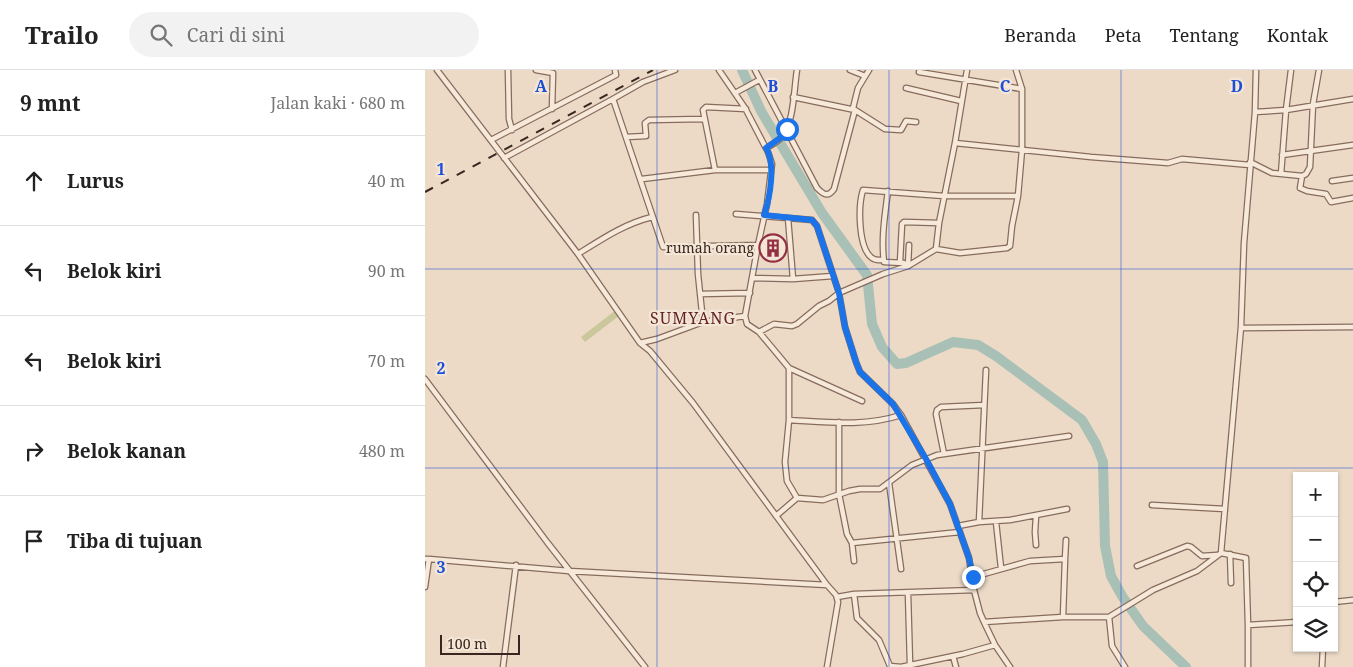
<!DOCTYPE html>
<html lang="id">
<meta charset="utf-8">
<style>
body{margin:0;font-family:"Noto Serif",serif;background:#f2f2f2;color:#222}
.controls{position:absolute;right:15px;bottom:15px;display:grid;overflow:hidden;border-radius:0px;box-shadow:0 1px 4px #0004}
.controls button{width:45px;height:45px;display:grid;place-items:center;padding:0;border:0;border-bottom:1px solid #e0e0e0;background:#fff;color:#222;font:25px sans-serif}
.scale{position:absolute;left:15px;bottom:12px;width:80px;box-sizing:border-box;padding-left:5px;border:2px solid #382720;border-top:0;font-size:14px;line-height:18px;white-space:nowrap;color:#382720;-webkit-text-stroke:4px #f4e6d6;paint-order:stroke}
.stop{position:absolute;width:15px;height:15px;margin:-11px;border:4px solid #1a73e8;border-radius:50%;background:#fff}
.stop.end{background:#1a73e8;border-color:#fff;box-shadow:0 1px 5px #0008}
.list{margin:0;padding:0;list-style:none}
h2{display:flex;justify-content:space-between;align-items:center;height:65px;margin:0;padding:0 20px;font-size:21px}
h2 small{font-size:16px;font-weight:400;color:#767676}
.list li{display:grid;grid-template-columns:32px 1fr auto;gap:15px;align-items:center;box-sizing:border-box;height:90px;padding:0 20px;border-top:1px solid #e0e0e0}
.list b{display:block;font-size:19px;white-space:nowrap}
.list em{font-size:16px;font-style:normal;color:#767676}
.icon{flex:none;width:28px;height:28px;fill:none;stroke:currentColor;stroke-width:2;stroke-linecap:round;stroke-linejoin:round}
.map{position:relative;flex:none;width:928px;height:597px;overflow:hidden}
header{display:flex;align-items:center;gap:30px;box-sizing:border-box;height:70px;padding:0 25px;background:#fff;border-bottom:1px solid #e0e0e0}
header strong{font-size:24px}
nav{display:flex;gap:28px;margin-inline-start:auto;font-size:18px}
.search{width:350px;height:45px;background:#f2f2f2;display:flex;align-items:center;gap:12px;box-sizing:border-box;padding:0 18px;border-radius:28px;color:#767676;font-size:19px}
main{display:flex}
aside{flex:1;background:#fff}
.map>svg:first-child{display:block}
</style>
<header>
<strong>Trailo</strong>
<div class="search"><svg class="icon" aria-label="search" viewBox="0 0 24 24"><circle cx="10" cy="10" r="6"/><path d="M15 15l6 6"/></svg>Cari di sini</div>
<nav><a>Beranda</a><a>Peta</a><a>Tentang</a><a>Kontak</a></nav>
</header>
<main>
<aside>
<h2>9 mnt<small>Jalan kaki · 680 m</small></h2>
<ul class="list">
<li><svg class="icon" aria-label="ahead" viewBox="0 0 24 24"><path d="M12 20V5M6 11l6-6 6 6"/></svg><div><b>Lurus</b></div><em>40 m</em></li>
<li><svg class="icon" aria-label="left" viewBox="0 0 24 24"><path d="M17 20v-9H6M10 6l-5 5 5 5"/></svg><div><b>Belok kiri</b></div><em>90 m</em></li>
<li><svg class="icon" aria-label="left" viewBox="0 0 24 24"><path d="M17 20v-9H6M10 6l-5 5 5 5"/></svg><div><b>Belok kiri</b></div><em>70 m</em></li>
<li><svg class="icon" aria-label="right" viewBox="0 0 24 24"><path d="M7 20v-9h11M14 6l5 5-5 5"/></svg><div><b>Belok kanan</b></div><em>480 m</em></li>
<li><svg class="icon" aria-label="arrive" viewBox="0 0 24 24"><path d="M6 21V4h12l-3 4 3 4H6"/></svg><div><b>Tiba di tujuan</b></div></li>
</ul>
</aside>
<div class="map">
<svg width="928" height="597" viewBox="0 0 928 597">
<rect width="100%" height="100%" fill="#ecdac7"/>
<path fill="#cac79b" d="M191,240L195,245L160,272L156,267Z"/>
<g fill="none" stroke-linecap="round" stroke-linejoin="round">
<path stroke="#a8c0b5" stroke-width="10" d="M317,0L336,41L397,143L442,205L447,254L457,277L472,294L481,293L528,272L553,275L571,286L657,350L671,374L678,392L680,476L686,506L697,526L718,556L761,597"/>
<g stroke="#876c5d" stroke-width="7">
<path id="minor" d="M12,0L153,184L215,273L225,281L268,333L402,515
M83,0L84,49L87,60
M111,0L128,3L127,39
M250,0L218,12L188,29L238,177L333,175
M294,0L320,38L343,82L347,94L342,134L333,175L320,246L322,254L334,262L364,298V350L360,392L362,411L372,428
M330,0L392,118C398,124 403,128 409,119L430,40L428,38L433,18L444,0
M425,0L440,6
M494,2L597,19
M481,18L536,31
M310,23L334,10
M368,27L430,40L460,59L476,60L481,51L491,52
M830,42L861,40L928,29
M201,67L221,66L220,53L224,50L278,49
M66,70L191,5L190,0
M530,73L666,87L743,93L757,89L825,95
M341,78C347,75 353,71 357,67C369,53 369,18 372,0
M857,85L928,75
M79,88L188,29
M825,92L847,103L877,106L875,118L882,121L901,124L906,132L928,128
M290,100L278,40L281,37L321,39
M856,104L861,40L866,0
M877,106L881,104L885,97L888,34L894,0
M217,109L290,100H346
M907,111L928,108
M463,121C460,144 456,168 459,192L479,193L482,196
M311,144L363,148L368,209L327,208
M271,145L273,204L278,252L320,246
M511,179L514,153L530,73L542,0
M153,184C177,169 199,154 227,147
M459,190C455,190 451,191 447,188C433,178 433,136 438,120L519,126H593
M475,192L477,154L479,152L514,153
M483,196L484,175
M368,209L408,206
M275,224L325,223
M816,258L928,257
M334,262L349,254L367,256L372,254L394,236L404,231L414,223L392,156L387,150L363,148
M215,273L232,269L278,252
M364,298L437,331
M0,309L122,472L220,597
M364,350C401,352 440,357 476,345
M414,352V424L422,464L427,473L429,491
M519,384L511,344L512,340L516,337L559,335
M464,413L476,499
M727,435L800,439
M351,446L372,428L398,430L424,421L435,419H455L487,395L512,385L644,366
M611,446L610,462L611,475
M554,452L561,300
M571,452L576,498
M533,456L554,452L585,450L642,439
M427,473L535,462
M796,483L821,488L823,555L872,552
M805,484L806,513
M0,489H4L0,517
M4,489L144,501L402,515L411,525L413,532L402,597
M640,489L641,470
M712,496L762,476L766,477L777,486L792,485
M548,507L605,491L640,489L638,547
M549,520L544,488L525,434L476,345L468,334L435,302L431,292L420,257L414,223L458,204L483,196L511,179L535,183L582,178L585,176L587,156L593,126L597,80V19L591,0
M483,523L485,594
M429,524L432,548L454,570L465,596L476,597L538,584L570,575
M412,527L429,524L549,520L555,543L559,552L638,547H684L687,576L700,597
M909,532L928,530
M684,547L728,520L772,501L796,483L816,257L819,173L830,42L831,0
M559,552L570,575L585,597
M823,555V597
M528,586L531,597
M78,597L91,495
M897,597L898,578"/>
</g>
<use href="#minor" stroke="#f7e9da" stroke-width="4.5"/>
<path stroke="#382720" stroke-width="2" stroke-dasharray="9 9" stroke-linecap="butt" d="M0,122L228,0"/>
</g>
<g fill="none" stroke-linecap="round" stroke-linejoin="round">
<path stroke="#1a73e8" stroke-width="6" d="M362,59L358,66L341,78C351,94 345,128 339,145L387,150L392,156L414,223L420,257L431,292L435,302L468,334L501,389L525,434L544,488L548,507"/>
</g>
<path fill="none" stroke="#1d4ed8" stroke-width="1" stroke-opacity="0.55" d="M232,0V597M464,0V597M696,0V597M0,199H928M0,398H928"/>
<defs>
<g id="building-ring" transform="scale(1.4375)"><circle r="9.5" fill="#f4e6d6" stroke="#933043" stroke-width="1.5"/><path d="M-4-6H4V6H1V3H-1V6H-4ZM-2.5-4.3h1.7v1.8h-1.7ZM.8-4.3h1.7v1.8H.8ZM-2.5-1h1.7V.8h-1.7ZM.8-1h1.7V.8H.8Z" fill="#933043"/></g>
</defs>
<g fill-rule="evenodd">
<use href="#building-ring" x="348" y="178"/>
</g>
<g text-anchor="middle" stroke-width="4.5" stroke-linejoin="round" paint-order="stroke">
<g font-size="14" fill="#382720" stroke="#f4e6d6" text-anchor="end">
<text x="329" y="183">rumah orang</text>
</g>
<g font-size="16" letter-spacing="1" fill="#632322" stroke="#f4e6d6">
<text x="268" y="254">SUMYANG</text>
</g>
</g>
<g font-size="16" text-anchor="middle" font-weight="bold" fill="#1d4ed8" stroke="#f4e6d6" stroke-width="4.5" stroke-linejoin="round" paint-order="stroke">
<text x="116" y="22">A</text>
<text x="348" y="22">B</text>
<text x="580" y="22">C</text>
<text x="812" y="22">D</text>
<text x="16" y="105">1</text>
<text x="16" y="304">2</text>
<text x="16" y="503">3</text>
</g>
</svg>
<div class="controls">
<button>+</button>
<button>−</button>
<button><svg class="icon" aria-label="locate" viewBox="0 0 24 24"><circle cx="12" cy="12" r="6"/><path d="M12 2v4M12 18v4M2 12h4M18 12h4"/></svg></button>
<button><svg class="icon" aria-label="layers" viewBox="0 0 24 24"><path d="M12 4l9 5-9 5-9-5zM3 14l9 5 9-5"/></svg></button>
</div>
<div class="scale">100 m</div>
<div class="stop" style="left:362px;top:59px"></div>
<div class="stop end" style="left:548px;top:507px"></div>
</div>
</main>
